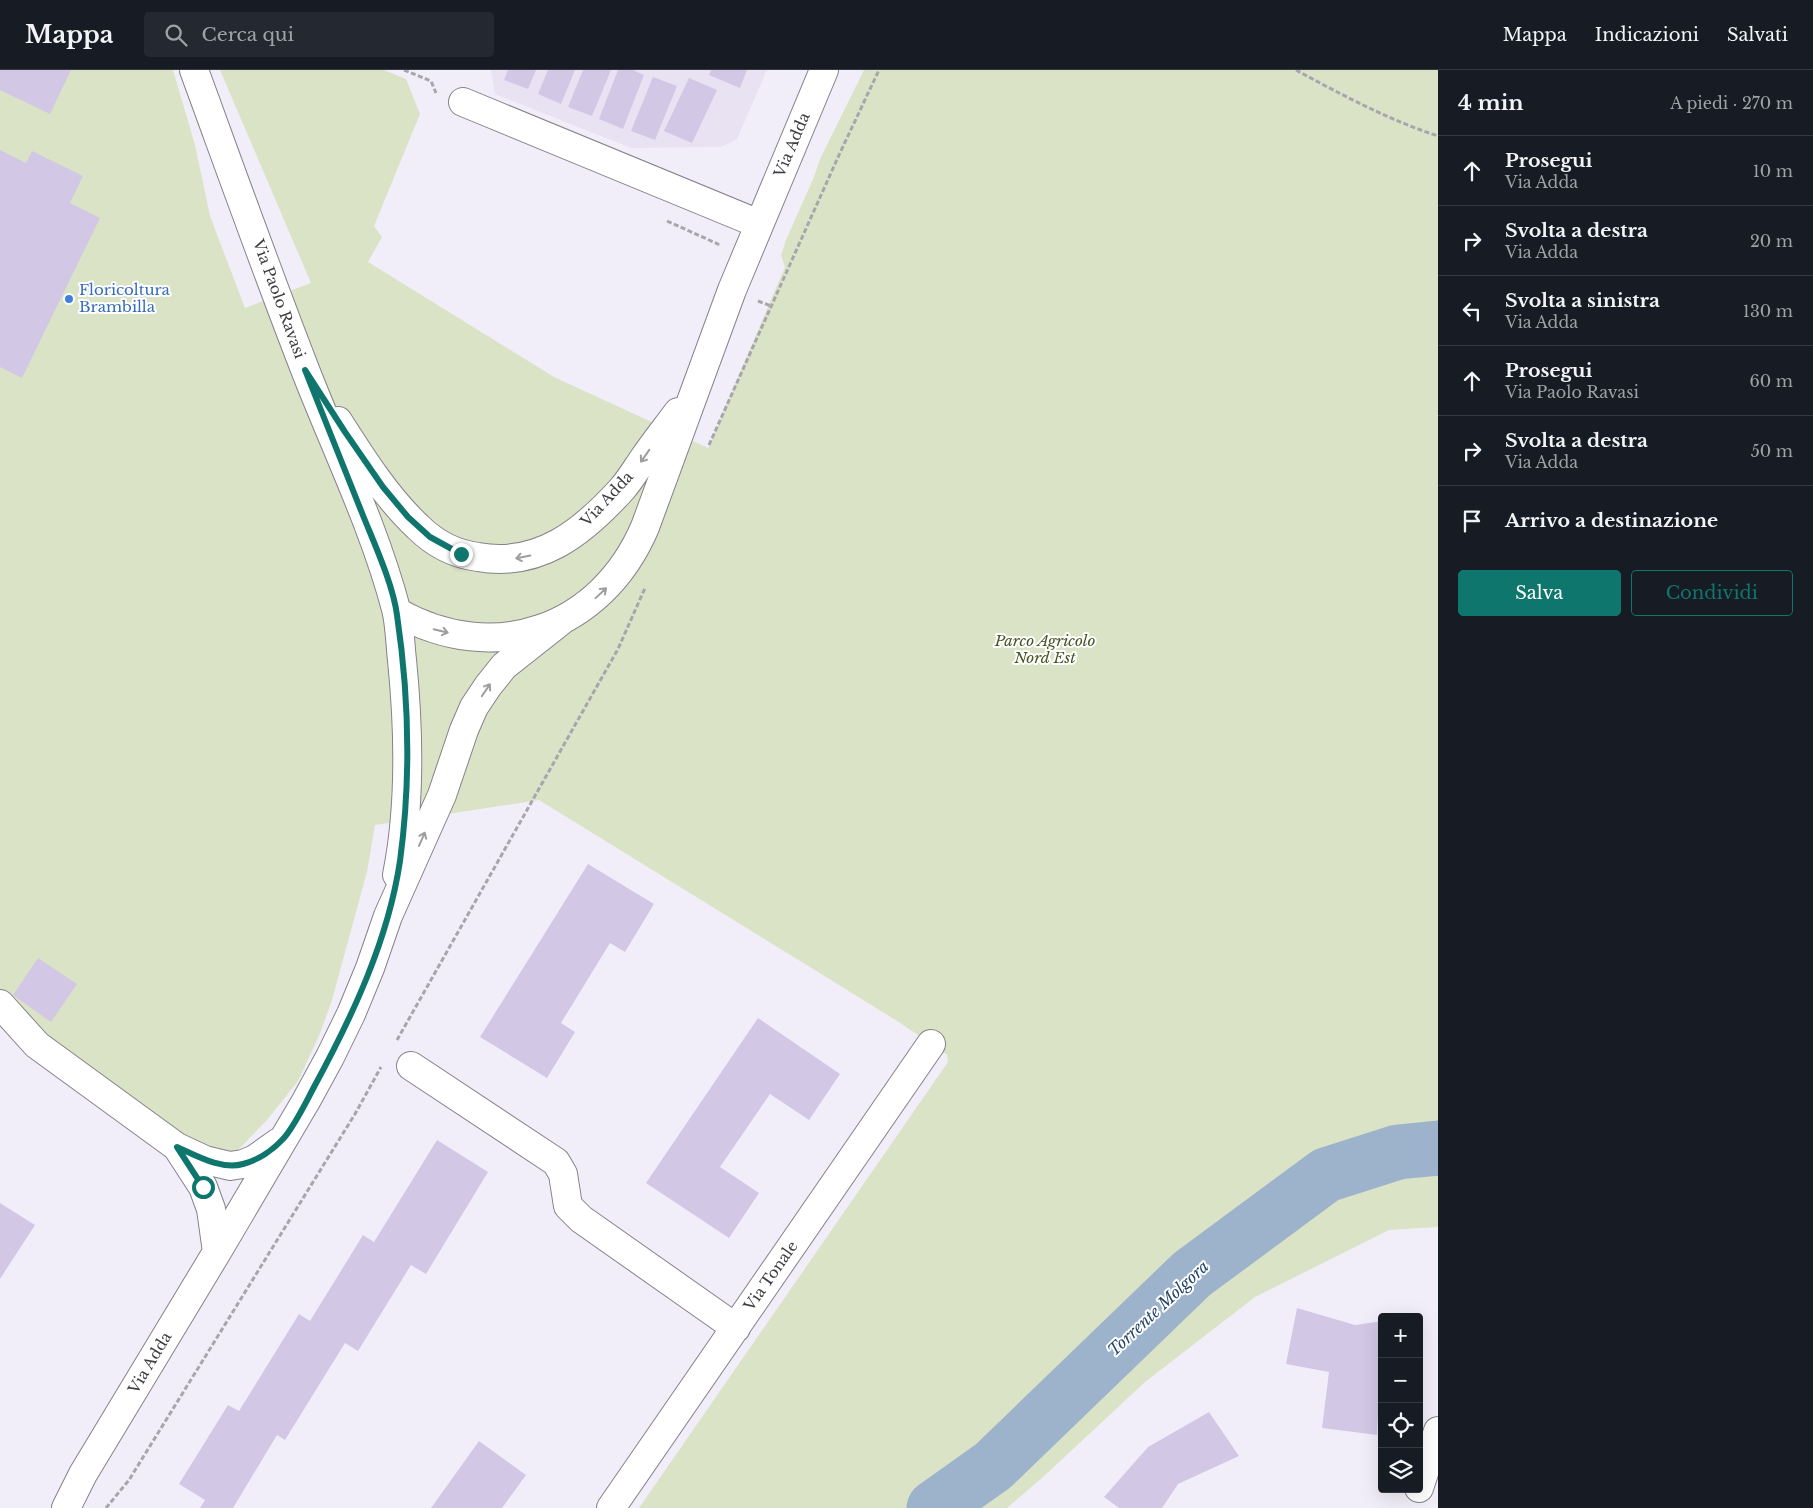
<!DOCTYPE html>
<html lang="it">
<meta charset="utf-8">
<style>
body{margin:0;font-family:"Libre Baskerville",serif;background:#242831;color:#f1f3f6}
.controls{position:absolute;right:15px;bottom:15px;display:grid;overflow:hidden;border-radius:5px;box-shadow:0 5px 20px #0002}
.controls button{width:45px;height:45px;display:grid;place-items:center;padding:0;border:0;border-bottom:1px solid #363941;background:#171b24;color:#f1f3f6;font:25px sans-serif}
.stop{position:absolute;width:15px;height:15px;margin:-11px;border:4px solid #0f766e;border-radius:50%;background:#fff}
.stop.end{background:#0f766e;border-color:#fff;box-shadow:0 1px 5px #0008}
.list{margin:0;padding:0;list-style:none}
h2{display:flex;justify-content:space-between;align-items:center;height:65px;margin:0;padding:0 20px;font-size:21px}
h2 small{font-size:16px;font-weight:400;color:#9ea1a6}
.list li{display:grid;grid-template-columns:32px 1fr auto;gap:15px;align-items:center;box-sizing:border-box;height:70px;padding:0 20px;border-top:1px solid #363941}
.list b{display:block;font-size:19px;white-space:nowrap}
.list p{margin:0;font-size:16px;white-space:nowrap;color:#9ea1a6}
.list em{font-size:16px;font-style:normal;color:#9ea1a6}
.actions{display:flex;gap:10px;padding:15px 20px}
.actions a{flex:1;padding:11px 0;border:1px solid #0f766e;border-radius:5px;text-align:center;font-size:18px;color:#0f766e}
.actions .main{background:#0f766e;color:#fff}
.icon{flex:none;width:28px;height:28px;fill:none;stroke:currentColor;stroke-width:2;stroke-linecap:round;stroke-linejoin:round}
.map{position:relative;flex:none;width:1438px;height:1438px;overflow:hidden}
header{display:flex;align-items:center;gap:30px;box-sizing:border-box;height:70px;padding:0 25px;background:#171b24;border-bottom:1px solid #363941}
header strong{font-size:24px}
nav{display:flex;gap:28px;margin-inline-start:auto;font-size:18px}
.search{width:350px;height:45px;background:#242831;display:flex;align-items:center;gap:12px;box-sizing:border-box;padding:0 18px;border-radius:5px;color:#9ea1a6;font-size:19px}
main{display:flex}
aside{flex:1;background:#171b24}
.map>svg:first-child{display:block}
</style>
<header>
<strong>Mappa</strong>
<div class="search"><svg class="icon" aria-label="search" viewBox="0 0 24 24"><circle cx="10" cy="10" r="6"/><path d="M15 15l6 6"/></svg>Cerca qui</div>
<nav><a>Mappa</a><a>Indicazioni</a><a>Salvati</a></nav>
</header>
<main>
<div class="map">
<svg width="1438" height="1438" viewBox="0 0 1438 1438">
<rect width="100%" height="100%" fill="#f2eef9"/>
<path fill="#e8e2f3" d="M491,0H767L737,69L721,77L631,78L495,24Z"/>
<path fill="#dae3c6" d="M0,0H173L195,75L210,146L245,238L311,213L220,0H384L406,9L420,44L374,156L382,167L368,192L554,307L708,378L785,197L781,185L786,170L814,107L820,89L864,0H1438V1157L1389,1160L1255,1227L1145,1312L1042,1408L1007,1438H639L948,992L947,985L942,981L894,949L539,730L375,755L367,802L332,930L319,966L298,1011L267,1050L242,1076L232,1085L216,1091L51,977L42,958L0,924Z"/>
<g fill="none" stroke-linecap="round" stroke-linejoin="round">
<path stroke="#9cb3cb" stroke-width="55" d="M934,1438L993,1396L1192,1204L1326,1105L1398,1082L1438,1078"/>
</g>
<path fill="#d2c8e6" d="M0,0H71L50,44L0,20Z
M508,0H536L528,19L504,10Z
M548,0H575L561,34L538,24Z
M583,0H611L592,46L568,37Z
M618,0H633L644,5L623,59L599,49Z
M711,0H747L740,18L709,5Z
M653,7L677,16L655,70L631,61Z
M689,8L717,20L692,73L664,61Z
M0,80L26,93L32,81L83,106L70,133L100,148L22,308L0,297Z
M588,794L654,834L625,882L610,873L561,953L575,962L547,1008L480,967Z
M38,888L77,914L51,952L13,925Z
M758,948L840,1004L809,1050L770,1024L720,1097L759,1123L729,1168L646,1113Z
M437,1070L488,1102L426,1204L411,1195L358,1281L345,1273L285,1370L277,1365L233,1438H200L205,1430L179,1414L228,1335L239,1341L299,1244L310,1251L363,1165L374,1172Z
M0,1133L35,1155L0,1209Z
M1297,1238L1355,1255L1382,1251V1305H1380L1377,1365L1322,1358L1329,1302L1286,1294Z
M1209,1342L1239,1386L1178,1414L1162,1438H1119L1104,1427L1148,1377Z
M479,1371L526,1405L502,1438H431Z"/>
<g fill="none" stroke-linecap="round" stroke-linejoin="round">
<g stroke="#85828b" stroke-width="30">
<path id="minor" d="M194,0C231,101 267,202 306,302C336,379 375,459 396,539C400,555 400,573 402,590C409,660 411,735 397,805
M463,32L759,154
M338,351C361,387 386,427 418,457C434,473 455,484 478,487C539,498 583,462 622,419C630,410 637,398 644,388C655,372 667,357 678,342
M397,542C494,597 601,560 645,457L732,220L824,0
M0,934L37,975L177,1077L205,1090L230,1096L243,1094L255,1089L279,1072
M411,996L556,1092L563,1104L568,1136L581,1149L736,1258
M177,1077L203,1117L211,1139L217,1182
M1419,1418L1438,1361
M66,1438L83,1404L217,1182L306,1031L330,987L351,944L370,898L388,846L442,725L464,660L474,637L488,616L504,596L561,551
M611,1438L931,974"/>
</g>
<path stroke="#a8a5ad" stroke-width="3" stroke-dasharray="5 2.5" stroke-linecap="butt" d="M404,0L431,11L436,23
M1296,0C1342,25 1389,50 1438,66
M667,151L718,174L717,176
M758,231L771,236
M709,375L839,85L879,0
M397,970L618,579L645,518
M106,1438L129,1410L355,1044L381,997"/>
<use href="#minor" stroke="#fff" stroke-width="28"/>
</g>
<defs><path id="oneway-shaft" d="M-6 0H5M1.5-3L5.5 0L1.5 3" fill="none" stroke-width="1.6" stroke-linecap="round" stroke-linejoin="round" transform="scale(1.25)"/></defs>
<g stroke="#9e9ea0">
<use href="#oneway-shaft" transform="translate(645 386) rotate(125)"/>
<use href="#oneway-shaft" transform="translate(523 487) rotate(168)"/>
<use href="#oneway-shaft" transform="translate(601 523) rotate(-43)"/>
<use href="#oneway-shaft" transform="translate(441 561) rotate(14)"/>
<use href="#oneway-shaft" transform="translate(486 620) rotate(-56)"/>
<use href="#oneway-shaft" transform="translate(422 769) rotate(-66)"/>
</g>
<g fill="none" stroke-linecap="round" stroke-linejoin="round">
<path stroke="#0f766e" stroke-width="6" d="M203,1117L177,1077C197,1086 221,1100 243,1094C258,1090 273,1080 283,1069C294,1057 306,1032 314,1017C352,947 388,871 400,791C411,710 409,626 397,545C393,514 374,473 362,443C343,396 324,348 305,300L345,362L383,417L408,447L430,467L461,484"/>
</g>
<circle fill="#3f7fe0" stroke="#fefefe" stroke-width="2" cx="69" cy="229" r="5"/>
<g text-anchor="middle" stroke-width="4" stroke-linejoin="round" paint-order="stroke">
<g font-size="15" fill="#3d3c40" stroke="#fefefe">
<text transform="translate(792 75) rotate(-67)" y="5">Via Adda</text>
<text transform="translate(279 229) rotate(70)" y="5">Via Paolo Ravasi</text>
<text transform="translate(607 429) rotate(-47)" y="5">Via Adda</text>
<text transform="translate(771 1206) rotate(-55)" y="5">Via Tonale</text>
<text transform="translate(150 1293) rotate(-59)" y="5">Via Adda</text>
</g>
<g font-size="15" fill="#366cbe" stroke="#fefefe" text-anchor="start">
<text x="79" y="225">Floricoltura<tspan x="79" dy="17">Brambilla</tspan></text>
</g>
<g font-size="15" font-style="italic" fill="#475323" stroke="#fefefe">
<text x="1045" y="576">Parco Agricolo<tspan x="1045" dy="17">Nord Est</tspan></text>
</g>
<g font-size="16" font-style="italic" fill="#244669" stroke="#fefefe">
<text transform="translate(1158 1238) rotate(-43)" y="6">Torrente Molgora</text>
</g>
</g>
</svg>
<div class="controls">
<button>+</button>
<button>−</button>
<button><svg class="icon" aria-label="locate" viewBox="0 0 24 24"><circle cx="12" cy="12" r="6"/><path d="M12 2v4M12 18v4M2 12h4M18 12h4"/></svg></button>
<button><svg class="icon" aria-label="layers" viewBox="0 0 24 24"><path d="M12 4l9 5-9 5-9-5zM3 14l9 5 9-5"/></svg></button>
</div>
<div class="stop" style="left:203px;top:1117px"></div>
<div class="stop end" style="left:461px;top:484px"></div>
</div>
<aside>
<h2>4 min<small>A piedi · 270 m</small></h2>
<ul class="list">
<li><svg class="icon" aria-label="ahead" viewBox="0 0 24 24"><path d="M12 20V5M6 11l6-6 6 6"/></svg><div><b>Prosegui</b><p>Via Adda</p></div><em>10 m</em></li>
<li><svg class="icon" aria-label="right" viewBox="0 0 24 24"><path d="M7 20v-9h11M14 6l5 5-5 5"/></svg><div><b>Svolta a destra</b><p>Via Adda</p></div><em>20 m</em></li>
<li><svg class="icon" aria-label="left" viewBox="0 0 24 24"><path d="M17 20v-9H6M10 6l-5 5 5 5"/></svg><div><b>Svolta a sinistra</b><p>Via Adda</p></div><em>130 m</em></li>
<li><svg class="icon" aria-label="ahead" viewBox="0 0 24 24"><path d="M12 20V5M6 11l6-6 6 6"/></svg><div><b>Prosegui</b><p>Via Paolo Ravasi</p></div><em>60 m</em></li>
<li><svg class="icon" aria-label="right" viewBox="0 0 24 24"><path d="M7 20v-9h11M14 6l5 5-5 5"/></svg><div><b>Svolta a destra</b><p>Via Adda</p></div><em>50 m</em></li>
<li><svg class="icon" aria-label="arrive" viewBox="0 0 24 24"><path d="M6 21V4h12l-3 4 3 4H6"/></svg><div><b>Arrivo a destinazione</b></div></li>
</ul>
<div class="actions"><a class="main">Salva</a><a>Condividi</a></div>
</aside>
</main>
